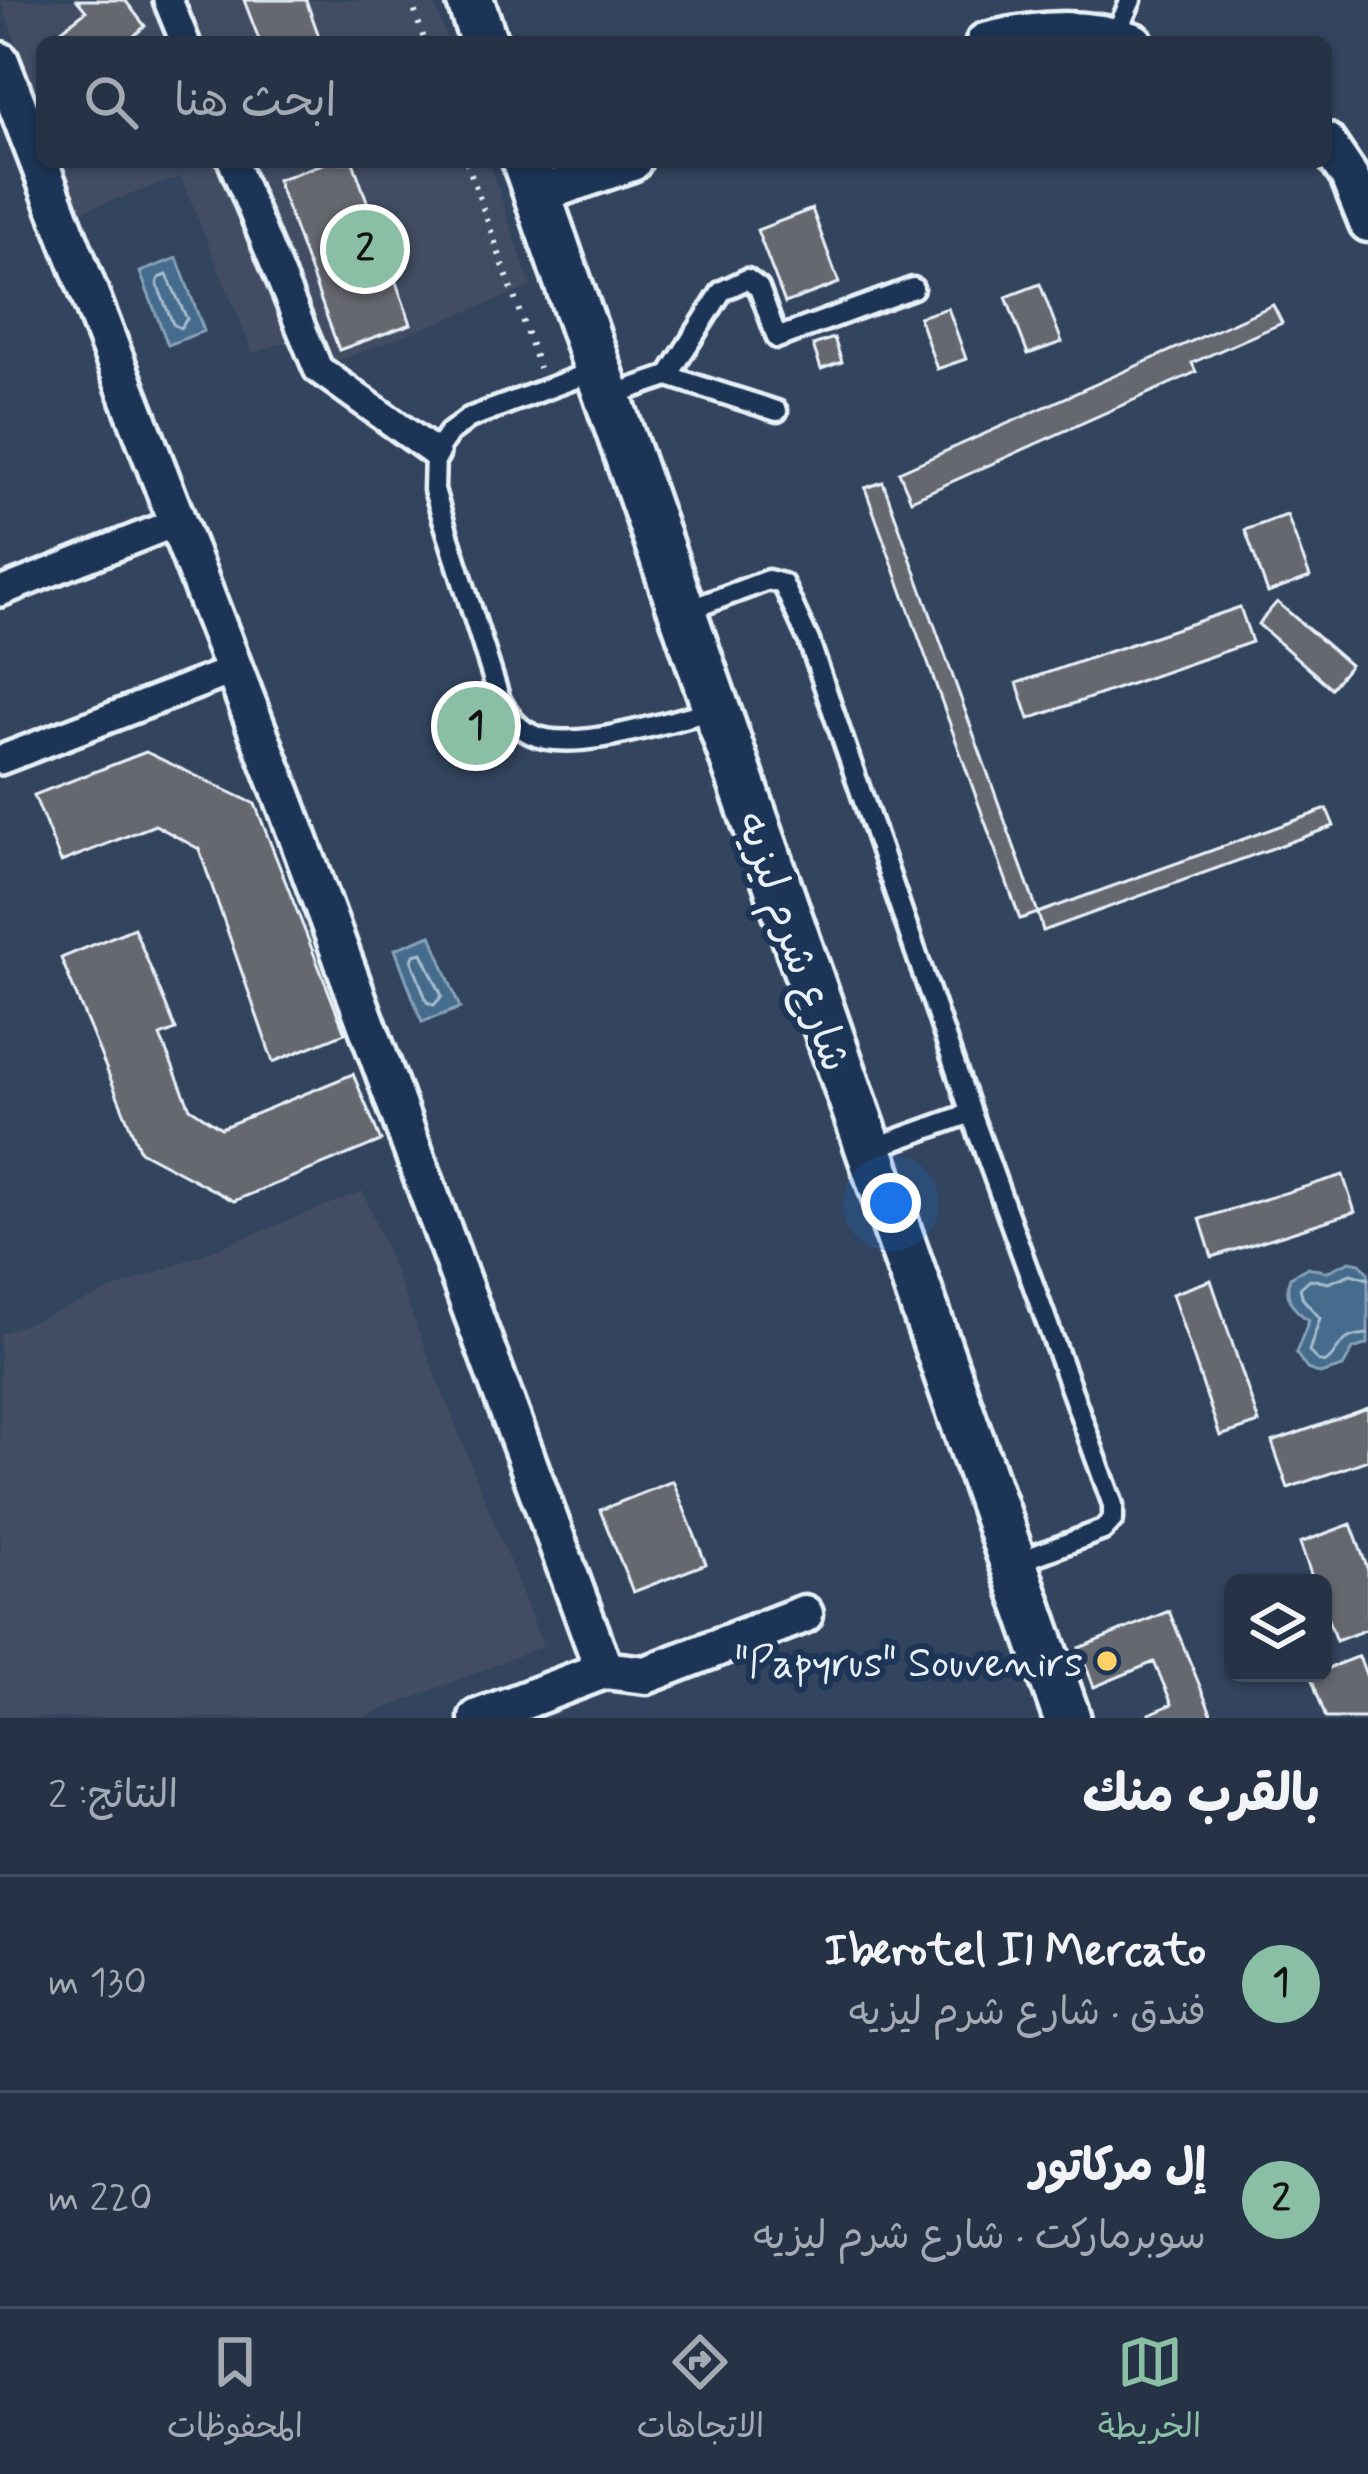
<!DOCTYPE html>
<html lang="ar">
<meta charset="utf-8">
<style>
body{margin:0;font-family:Mynerve,"Playpen Sans Arabic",sans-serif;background:#2e3b4d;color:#f1f3f6;direction:rtl}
.controls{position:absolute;right:36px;bottom:36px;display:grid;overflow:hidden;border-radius:18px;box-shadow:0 3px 9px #0004}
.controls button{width:108px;height:108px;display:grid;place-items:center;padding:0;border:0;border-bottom:3px solid #424e5f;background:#263346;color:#f1f3f6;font:60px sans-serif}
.you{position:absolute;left:891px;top:1203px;width:42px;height:42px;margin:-30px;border:9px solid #fff;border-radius:50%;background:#1a73e8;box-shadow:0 0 0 18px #1a73e833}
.badge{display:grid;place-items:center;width:78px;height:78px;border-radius:50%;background:#8abfa5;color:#111;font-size:39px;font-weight:700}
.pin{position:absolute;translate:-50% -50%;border:6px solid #fff;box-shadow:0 3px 12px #0006}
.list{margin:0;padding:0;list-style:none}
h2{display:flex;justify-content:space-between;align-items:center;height:156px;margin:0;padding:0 48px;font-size:51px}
h2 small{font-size:39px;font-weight:400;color:#a4aab3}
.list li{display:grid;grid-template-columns:78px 1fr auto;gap:36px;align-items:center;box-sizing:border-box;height:216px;padding:0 48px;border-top:3px solid #424e5f}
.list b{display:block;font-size:45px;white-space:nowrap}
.list p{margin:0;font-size:39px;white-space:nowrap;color:#a4aab3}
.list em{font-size:39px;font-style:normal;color:#a4aab3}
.icon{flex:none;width:66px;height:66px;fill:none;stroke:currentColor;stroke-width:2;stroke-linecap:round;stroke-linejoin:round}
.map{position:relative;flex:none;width:1368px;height:1718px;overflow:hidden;direction:ltr}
.search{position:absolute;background:#263346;box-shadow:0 3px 9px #0004;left:36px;right:36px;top:36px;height:132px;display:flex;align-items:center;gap:30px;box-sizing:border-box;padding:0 42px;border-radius:18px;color:#a4aab3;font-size:45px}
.sheet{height:588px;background:#263346}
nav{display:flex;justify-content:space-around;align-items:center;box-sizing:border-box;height:168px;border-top:3px solid #424e5f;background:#263346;font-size:33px;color:#a4aab3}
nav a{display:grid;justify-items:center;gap:6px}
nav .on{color:#8abfa5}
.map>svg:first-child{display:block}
</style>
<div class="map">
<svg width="1368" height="1718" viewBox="0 0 1368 1718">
<rect width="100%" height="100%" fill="#33445e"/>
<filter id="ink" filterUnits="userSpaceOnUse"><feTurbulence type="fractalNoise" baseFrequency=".00833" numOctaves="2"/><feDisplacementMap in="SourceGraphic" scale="24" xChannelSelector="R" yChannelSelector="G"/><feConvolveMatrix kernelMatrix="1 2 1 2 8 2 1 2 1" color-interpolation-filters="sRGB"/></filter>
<g filter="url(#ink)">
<path fill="#424e63" d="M0,0H433L448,42H42V112Z
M61,162H489L531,287L301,375L288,341L253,353L181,177L81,211Z
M363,1191L543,1646L362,1718H0V1334Z"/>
<path fill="#456c8d" stroke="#86a1b8" stroke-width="3" d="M177,258L204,331L168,345L140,272Z
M431,935L460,1008L422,1022L395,949Z
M1350,1261L1360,1263L1368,1273V1344L1353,1349L1343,1367L1320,1374L1307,1369L1296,1353L1309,1320C1293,1310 1283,1296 1290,1277L1308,1267L1326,1272Z"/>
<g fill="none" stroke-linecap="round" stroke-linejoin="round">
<path stroke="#a7bccd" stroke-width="3" d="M167,275L187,319L180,328L173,324L157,284L159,278Z
M422,953L442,996L434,1005L427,1002L412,961L414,955Z
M1368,1279L1351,1274L1328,1283L1310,1279L1300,1288L1303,1299L1320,1318L1309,1351C1329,1379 1332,1348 1347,1339C1353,1335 1362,1335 1368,1334"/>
</g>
<path fill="#66676f" stroke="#e8f1f8" stroke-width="3" d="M77,0H125L145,26L127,42H54L51,38L86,11Z
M244,0H306L321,42H260Z
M328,162H353L411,324L339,350L277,180Z
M812,209L839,283L785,303L757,230Z
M1040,284L1062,342L1028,354L1006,297Z
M1273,305L1282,323L1192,363L1196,372L911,500L899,472Z
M948,308L966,359L937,369L919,317Z
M834,338L842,362L821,369L813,345Z
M883,482L1038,913L1020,919L865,488Z
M1287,515L1310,577L1268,593L1245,530Z
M1277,602L1350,665L1331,688L1258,624Z
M1240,607L1252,642L1029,719L1017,683Z
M146,752L255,804L345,1033L273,1062L199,849L155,825L61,862L34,795Z
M1327,809L1334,826L1043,931L1038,913Z
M134,928L176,1030L160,1036L190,1108L221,1128L353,1074L381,1141L234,1201L140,1151L61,958Z
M1343,1175L1355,1212L1212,1257L1200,1219Z
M1211,1280L1259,1423L1220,1436L1172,1294Z
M1368,1408V1460L1288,1488L1272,1442Z
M673,1481L706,1564L633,1592L600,1510Z
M1351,1524L1368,1570V1629L1336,1641L1323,1606V1583H1314L1300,1543Z
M1169,1611L1213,1718H1151L1149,1714L1172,1704L1154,1662L1094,1687L1079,1648Z
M1359,1656L1368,1680V1718H1326L1310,1674L1323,1673V1670Z"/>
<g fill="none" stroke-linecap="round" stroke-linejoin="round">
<g stroke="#e8f1f8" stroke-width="27">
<path id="service" d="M1115,36L1131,0
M597,370L469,418L449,433L435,453L434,490L500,700C508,714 516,727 531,734C573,755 669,720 715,710
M668,376L777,411
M606,397L668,376L722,291L747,279L759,288L777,338L913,288
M683,612L768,580L783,584L809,641L971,1113L1113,1505V1519L1103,1530L1015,1563
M868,1150L971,1113"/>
</g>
<g stroke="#e8f1f8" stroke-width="36">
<path id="pedestrian" d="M168,0L185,42
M233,162L318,369L435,453
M0,592L177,522
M0,760L234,670"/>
</g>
<g stroke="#e8f1f8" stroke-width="45">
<path id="minor" d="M985,42C1037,29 1083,26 1134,42
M0,61L285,802L604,1670L646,1675L804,1614
M1326,142L1349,176L1368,223
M537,195L632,162
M478,1718L604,1670"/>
</g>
<g stroke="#e8f1f8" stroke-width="54">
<path id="tertiary" d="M470,0L484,42
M526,162L1067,1718"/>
</g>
<path stroke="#e8f1f8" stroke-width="6" stroke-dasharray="3 9" stroke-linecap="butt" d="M411,0L425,42
M467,162L539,368"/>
<use href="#service" stroke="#1d3557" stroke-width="18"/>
<use href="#pedestrian" stroke="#1d3557" stroke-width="27"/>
<use href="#minor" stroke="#1d3557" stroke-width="36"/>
<use href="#tertiary" stroke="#1d3557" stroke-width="45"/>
</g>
</g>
<circle fill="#ffd166" stroke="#1d3557" stroke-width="4.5" cx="1107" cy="1661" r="12"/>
<g text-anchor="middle" stroke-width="12" stroke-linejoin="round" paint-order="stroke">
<g font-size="42" fill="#e8f1f8" stroke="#1d3557">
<text transform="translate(795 941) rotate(71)" y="15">شارع شرم ليزيه</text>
</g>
<g font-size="42" fill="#e8f1f8" stroke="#1d3557" text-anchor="end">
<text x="1083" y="1676">"Papyrus" Souvenirs</text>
</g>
</g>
</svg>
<div class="controls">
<button><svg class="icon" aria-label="layers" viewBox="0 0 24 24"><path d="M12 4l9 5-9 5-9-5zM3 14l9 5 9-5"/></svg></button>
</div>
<div class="you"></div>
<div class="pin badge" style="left:476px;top:726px">1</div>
<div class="pin badge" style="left:365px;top:249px">2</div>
<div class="search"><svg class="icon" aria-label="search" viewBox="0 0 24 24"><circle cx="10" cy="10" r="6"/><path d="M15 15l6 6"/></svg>ابحث هنا</div>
</div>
<section class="sheet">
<h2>بالقرب منك<small>النتائج: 2</small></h2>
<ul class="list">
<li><span class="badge">1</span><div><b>Iberotel Il Mercato</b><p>فندق · شارع شرم ليزيه</p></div><em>130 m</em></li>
<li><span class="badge">2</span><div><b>إل مركاتور</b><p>سوبرماركت · شارع شرم ليزيه</p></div><em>220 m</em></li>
</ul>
</section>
<nav>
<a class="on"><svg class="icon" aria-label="map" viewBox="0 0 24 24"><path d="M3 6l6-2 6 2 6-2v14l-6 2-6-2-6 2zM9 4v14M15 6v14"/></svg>الخريطة</a>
<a><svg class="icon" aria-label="directions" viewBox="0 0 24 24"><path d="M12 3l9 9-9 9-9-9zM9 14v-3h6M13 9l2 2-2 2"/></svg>الاتجاهات</a>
<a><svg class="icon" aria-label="saved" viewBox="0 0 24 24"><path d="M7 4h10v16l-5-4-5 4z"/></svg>المحفوظات</a>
</nav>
